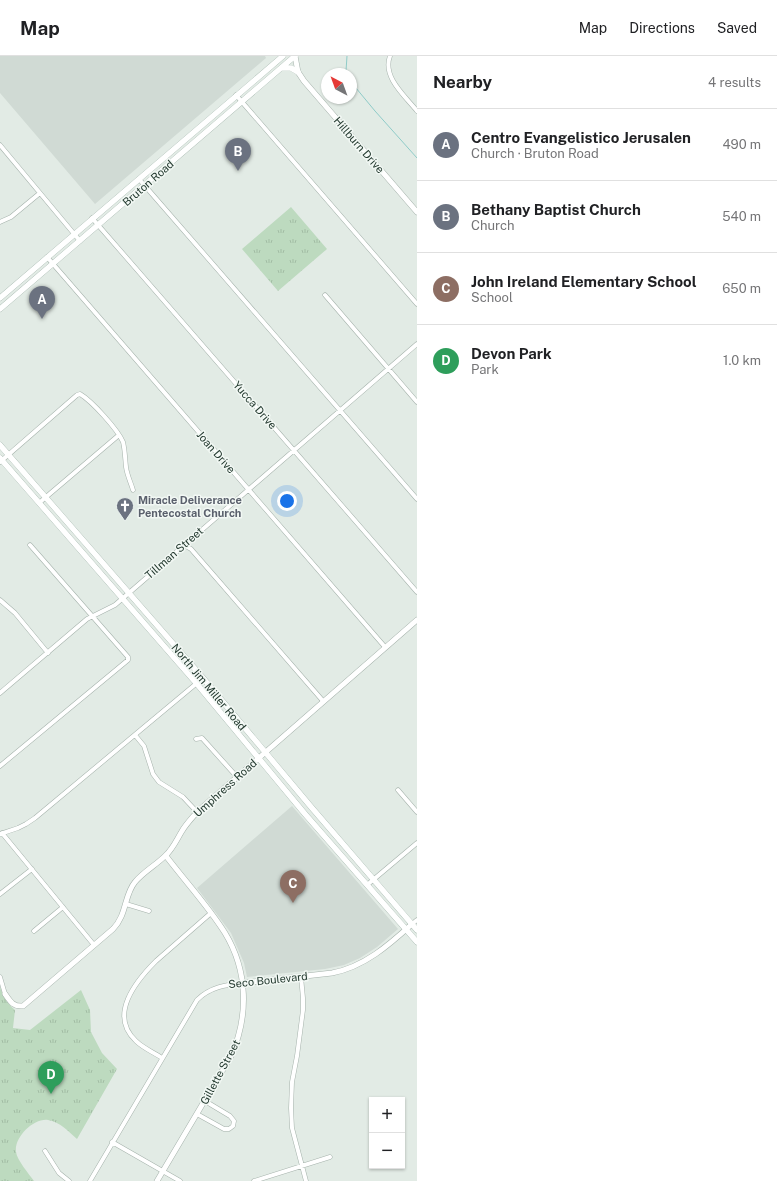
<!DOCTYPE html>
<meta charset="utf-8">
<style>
body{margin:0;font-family:"Public Sans",sans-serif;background:#f2f2f2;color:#202124}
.controls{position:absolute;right:12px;bottom:12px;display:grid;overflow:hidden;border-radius:0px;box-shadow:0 1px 3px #0004}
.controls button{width:36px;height:36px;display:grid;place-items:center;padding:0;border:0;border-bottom:1px solid #e0e0e0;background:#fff;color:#202124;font:20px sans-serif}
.compass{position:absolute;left:321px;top:12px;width:36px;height:36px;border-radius:50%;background:#fff;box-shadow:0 1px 3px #0004;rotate:319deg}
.you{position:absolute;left:287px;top:445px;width:14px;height:14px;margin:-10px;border:3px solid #fff;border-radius:50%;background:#1a73e8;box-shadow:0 0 0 6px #1a73e833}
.badge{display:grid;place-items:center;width:26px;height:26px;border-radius:50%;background:#ea580c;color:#fff;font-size:13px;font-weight:700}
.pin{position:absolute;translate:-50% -33px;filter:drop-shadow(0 1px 2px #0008)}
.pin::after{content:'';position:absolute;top:21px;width:14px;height:12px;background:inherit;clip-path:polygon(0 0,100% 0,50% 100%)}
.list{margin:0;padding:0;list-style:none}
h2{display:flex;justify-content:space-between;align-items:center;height:52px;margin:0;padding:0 16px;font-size:17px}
h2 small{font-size:13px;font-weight:400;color:#757577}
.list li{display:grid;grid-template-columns:26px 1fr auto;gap:12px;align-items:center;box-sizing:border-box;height:72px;padding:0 16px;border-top:1px solid #e0e0e0}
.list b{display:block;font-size:15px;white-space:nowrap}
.list p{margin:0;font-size:13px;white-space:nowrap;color:#757577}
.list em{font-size:13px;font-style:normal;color:#757577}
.map{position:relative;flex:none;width:417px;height:1125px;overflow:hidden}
header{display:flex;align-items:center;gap:24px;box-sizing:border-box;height:56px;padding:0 20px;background:#fff;border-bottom:1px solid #e0e0e0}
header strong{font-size:19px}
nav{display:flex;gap:22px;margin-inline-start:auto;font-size:14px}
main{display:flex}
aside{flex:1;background:#fff}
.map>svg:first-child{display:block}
</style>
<header>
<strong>Map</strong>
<nav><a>Map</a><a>Directions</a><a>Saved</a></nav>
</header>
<main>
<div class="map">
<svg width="417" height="1125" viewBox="0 0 417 1125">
<defs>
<pattern id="park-tufts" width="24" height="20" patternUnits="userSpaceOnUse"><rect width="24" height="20" fill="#bddabf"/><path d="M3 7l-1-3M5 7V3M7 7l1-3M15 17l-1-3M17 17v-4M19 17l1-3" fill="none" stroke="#a2bca4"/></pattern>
</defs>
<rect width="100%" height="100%" fill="#e2ebe5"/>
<path fill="#d0dad4" d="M0,0H265L266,2L95,148L0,37Z
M292,750L398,873L377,891L360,902L344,909L325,913L247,921L244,907L231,877L197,832Z"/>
<path fill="url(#park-tufts)" d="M291,151L327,193L278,235L242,193Z
M0,931C3,941 7,947 15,954L13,972L30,974L81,934L90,954L91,976L102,997L117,1013L77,1083C68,1075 60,1066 48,1064C34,1062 14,1081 16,1096C17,1104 29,1118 34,1125H0Z"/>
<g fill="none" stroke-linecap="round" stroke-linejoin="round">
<path stroke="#8fcbc8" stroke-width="1" d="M347,0L346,15L347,18
M351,26L375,55L417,102"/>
<g stroke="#a5b2ab" stroke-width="5">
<path id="minor" d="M390,0C382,21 405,40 417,55
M236,39L417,248
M0,89L80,185
M139,123L417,443
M92,162L417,536
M0,166L11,161L40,137
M47,201L385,591
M325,239L417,346
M0,406L77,339L80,338C92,345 118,374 123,386C125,394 125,402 126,411C127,419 131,427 133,434
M39,447L119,379
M184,489L191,493L323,645
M0,544L15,557L48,597
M0,637L87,563L115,549L417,288
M135,679L144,690L153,718L159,726L183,741L197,756
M196,683L202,682L237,721
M0,710L128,604V601L30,489
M398,734L417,756
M2,777L94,889
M0,778L18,772L26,768L35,762L203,622
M367,829L417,787
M0,838L32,813
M126,848L149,855
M412,868L417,864
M34,875L63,851
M0,921L5,938
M301,921L303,942V954L297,1000L292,1026L291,1052L292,1072L306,1125
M162,1002C153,996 143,992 136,985C108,959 136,925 156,905L211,857
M197,1058L224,1073H229L233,1070L234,1065L230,1060L205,1045
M112,1086L180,1125
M45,1095L59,1117L69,1125
M90,1125L197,944C210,931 225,929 243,927
M254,1125L330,1101"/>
</g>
<g stroke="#a5b2ab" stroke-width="6">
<path id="tertiary" d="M295,0L298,16L304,25L417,156
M243,927L332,917C364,911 389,889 412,868
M5,938C10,945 13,951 23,950L113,873C127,859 124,839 135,826C143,816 156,809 165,800C173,793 177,783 182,775C186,768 192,762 197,756L417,564
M157,1125L231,1000C249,960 248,915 225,877C209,851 185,825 166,800"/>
</g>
<g stroke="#a2b5ab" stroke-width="6">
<path id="secondary" d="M282,12H291L298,16
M0,242L283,0
M0,253L295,0
M0,389L203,622L312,752L417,874
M0,402L197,628L305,758L417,886"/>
</g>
<use href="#minor" stroke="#fff" stroke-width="4"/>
<use href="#tertiary" stroke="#fff" stroke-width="5"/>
<use href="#secondary" stroke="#fff" stroke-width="5.5"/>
</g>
<defs>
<g id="church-pin" transform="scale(0.9)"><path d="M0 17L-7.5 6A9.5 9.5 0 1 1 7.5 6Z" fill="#6b7280" stroke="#f2f8f4"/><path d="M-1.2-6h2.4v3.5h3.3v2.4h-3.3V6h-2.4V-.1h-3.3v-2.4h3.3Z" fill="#fff"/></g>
</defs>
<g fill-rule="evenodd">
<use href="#church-pin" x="125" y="450"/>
</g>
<g text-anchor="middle" stroke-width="3" stroke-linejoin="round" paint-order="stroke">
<g font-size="11" fill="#243a30" stroke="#f2f8f4">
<text transform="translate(359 89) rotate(49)" y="4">Hillburn Drive</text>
<text transform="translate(148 127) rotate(-41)" y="4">Bruton Road</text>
<text transform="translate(255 349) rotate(49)" y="4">Yucca Drive</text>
<text transform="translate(216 396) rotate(49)" y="4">Joan Drive</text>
<text transform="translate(174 497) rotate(-41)" y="4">Tillman Street</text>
<text transform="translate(209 631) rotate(50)" y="4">North Jim Miller Road</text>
<text transform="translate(225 732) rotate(-42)" y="4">Umphress Road</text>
<text transform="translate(268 924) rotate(-6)" y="4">Seco Boulevard</text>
<text transform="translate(220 1016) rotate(-62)" y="4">Gillette Street</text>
</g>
<g font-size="11" font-weight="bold" fill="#5b616d" stroke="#f2f8f4" text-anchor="start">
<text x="138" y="448">Miracle Deliverance<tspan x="138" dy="13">Pentecostal Church</tspan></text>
</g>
</g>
</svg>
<div class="controls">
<button>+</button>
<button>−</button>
</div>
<svg class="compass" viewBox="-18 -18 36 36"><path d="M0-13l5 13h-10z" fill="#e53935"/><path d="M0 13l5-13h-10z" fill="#757577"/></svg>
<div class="you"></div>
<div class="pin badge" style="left:42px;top:263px;background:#6b7280">A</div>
<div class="pin badge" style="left:238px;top:115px;background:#6b7280">B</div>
<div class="pin badge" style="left:293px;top:847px;background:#8d6e63">C</div>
<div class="pin badge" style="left:51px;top:1038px;background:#2e9e5b">D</div>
</div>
<aside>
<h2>Nearby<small>4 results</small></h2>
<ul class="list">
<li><span class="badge" style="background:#6b7280">A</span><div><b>Centro Evangelistico Jerusalen</b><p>Church · Bruton Road</p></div><em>490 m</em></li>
<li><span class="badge" style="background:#6b7280">B</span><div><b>Bethany Baptist Church</b><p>Church</p></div><em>540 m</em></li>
<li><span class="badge" style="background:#8d6e63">C</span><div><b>John Ireland Elementary School</b><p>School</p></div><em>650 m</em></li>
<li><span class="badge" style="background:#2e9e5b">D</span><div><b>Devon Park</b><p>Park</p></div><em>1.0 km</em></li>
</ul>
</aside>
</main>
